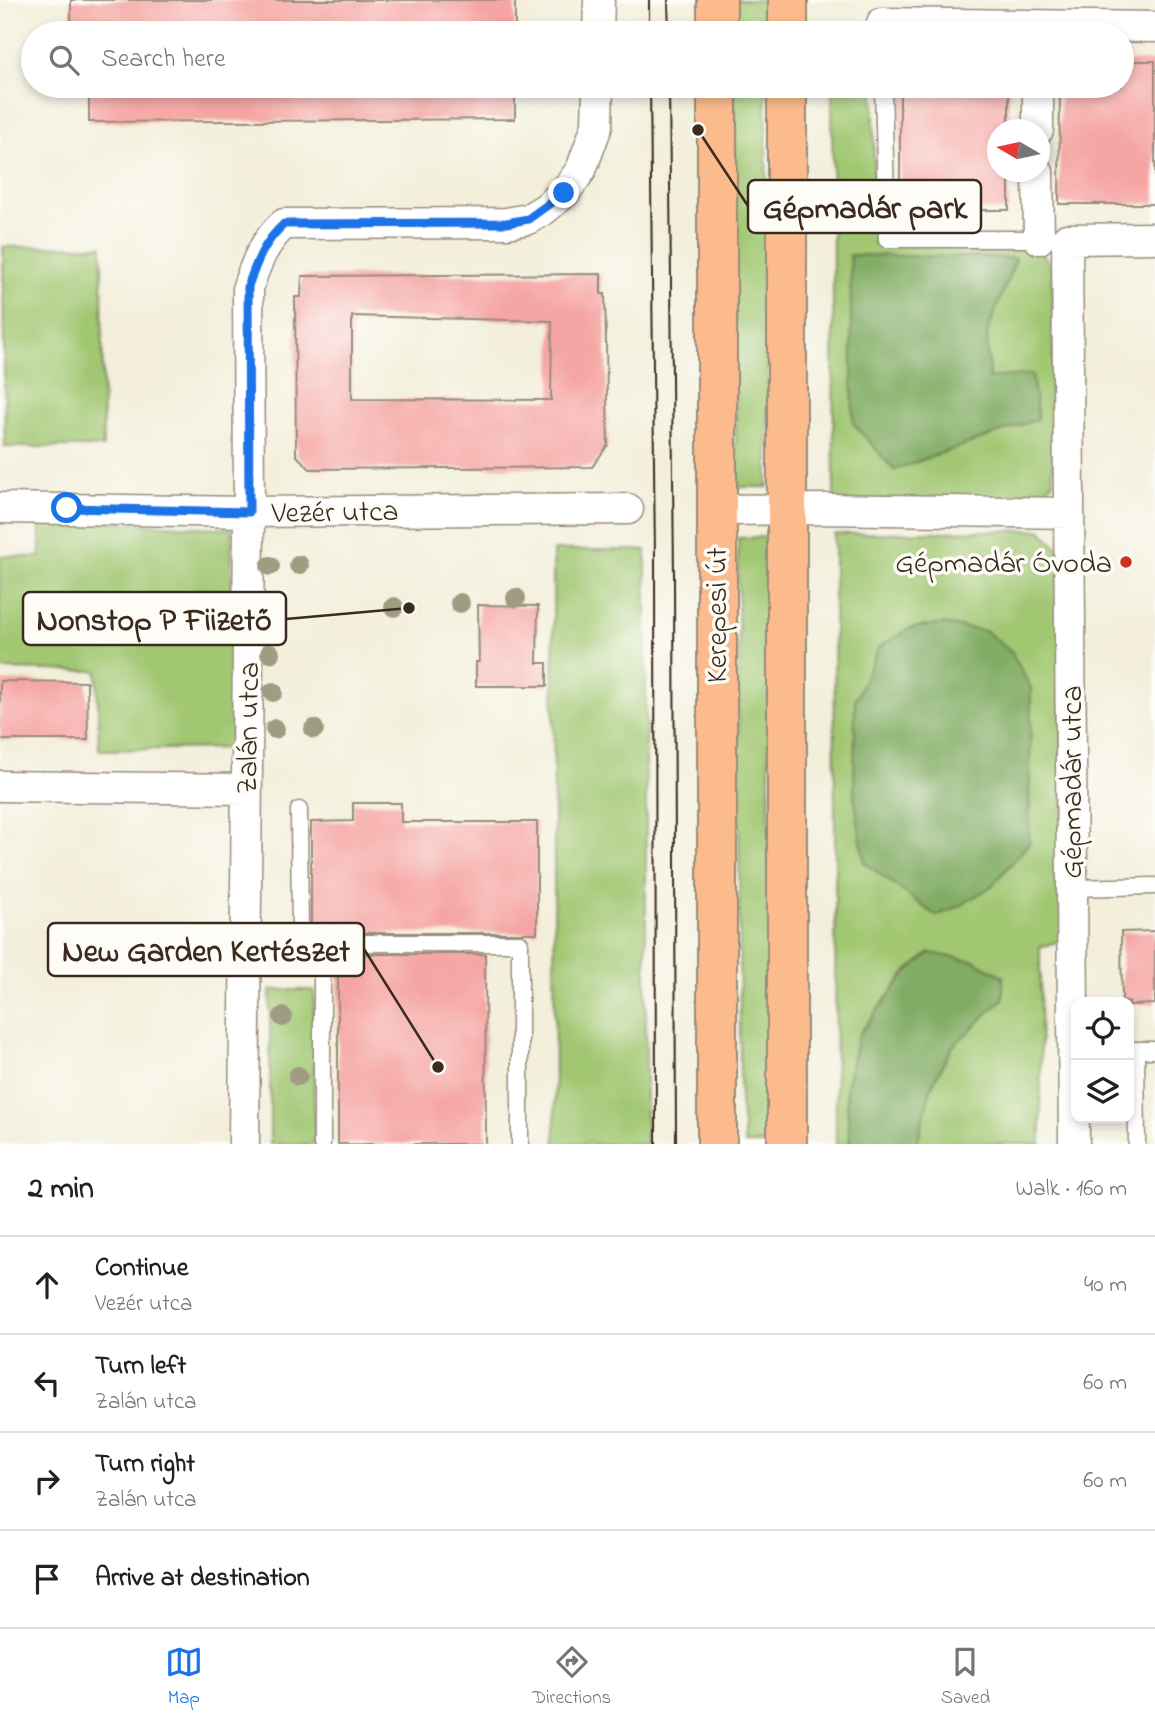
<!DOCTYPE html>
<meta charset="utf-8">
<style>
body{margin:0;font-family:"Indie Flower",sans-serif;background:#f6f6f6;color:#202124}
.controls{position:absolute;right:21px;bottom:21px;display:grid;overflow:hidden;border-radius:14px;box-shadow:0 4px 10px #0003}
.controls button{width:63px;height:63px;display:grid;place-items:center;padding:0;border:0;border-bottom:2px solid #e0e0e0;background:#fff;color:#202124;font:35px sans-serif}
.compass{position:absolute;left:987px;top:119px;width:63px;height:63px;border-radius:50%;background:#fff;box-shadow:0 4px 10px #0003;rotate:279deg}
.stop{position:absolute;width:21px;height:21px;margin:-16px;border:5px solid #1a73e8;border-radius:50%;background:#fff}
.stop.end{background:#1a73e8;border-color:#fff;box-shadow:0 2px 7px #0008}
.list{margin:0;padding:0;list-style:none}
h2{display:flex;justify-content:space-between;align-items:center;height:91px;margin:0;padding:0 28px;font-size:30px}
h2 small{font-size:23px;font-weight:400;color:#757577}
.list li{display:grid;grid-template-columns:46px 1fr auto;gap:21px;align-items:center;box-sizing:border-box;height:98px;padding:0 28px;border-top:2px solid #e0e0e0}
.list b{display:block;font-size:26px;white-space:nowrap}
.list p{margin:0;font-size:23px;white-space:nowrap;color:#757577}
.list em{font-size:23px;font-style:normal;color:#757577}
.icon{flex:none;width:38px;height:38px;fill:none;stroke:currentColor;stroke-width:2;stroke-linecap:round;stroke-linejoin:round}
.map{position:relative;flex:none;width:1155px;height:1144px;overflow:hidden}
.search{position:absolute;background:#fff;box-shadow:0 4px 10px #0003;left:21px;right:21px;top:21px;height:77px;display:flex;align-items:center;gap:18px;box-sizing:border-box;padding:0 24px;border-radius:38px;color:#757577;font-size:26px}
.sheet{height:483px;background:#fff}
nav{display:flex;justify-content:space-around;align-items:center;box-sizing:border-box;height:98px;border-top:2px solid #e0e0e0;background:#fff;font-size:19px;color:#757577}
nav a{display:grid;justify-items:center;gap:4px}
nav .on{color:#1a73e8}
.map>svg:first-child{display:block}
</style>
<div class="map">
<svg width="1155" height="1144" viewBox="0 0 1155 1144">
<rect width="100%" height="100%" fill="#fdfcf7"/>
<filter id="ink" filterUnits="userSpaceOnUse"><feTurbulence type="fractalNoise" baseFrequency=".0143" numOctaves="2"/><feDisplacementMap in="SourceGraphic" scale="14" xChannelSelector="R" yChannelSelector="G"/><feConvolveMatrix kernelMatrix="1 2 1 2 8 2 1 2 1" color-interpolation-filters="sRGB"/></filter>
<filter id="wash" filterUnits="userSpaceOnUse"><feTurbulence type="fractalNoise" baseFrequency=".00686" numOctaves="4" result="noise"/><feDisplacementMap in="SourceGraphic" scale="28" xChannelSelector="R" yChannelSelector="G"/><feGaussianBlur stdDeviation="1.57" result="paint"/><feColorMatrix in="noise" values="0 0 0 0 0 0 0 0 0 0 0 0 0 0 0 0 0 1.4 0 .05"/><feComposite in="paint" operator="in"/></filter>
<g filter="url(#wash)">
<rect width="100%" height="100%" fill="#f3efdb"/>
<path fill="#a1c772" stroke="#6e7848" stroke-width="2" fill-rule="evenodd" d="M733,0H766V33H734Z
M734,86H766L768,487H736Z
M832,86H874V244L1029,245C1042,252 1048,258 1053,272V482L1042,495L1031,502L834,501ZM850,255L1016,259L987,333L989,378Z
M102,246L103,447H5L3,247Z
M40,518L232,529V748L99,750L97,671L0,669V556L40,557Z
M1041,530L1058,548L1066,939L1040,947L1041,1144H917L931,1087L952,1047L1003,998L930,953L907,971L858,1036L846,1088L850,1144H836L834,534Z
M768,537L771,1144H745L740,1101L738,538Z
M553,550H646V1144H555Z
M270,990H314V1144H270Z"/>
<path fill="#80ac64" stroke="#5e6b41" stroke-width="2" d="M850,255L1016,258L987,333L989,378L1032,374L1038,419L894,470L853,423Z
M942,624L986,631L1012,653L1031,688L1029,843L992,886L958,907L936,916L864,862L854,795L855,700L879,647L911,628Z
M930,953L975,961L1003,976V999L952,1047L931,1087L917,1144H850L846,1088L858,1036L908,971Z"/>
<g id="blocks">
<path fill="#f5a5a3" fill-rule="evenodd" d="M71,0H515V33H71Z
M1122,61H1155V204H1059L1060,86H1122Z
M89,86H515V119L89,122Z
M900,86H1009V130H998V172H1009V210H900Z
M601,274V294H605L608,445L592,467L310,469L296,455L295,297H301L302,276ZM352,316L552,321L551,400L352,399Z
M478,605L538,606L537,663H547V686H476V662H479Z
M0,681L87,682L88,740H0Z
M353,803H401V822H537V933H311V822L353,821Z
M1155,931V1004L1129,1005V1002H1122L1121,932Z
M338,954H485L486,1144H338Z"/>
</g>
</g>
<g filter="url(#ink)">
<use href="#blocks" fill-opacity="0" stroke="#978c7c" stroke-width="2"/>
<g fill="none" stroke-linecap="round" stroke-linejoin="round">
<g stroke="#978c7c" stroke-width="19">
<path id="lane" d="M883,86L887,239H1046
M299,810L300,943H520V1144
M1072,888L1155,886
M1129,1050H1155
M1136,1050L1137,1144
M322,1144V943"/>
</g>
<g stroke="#978c7c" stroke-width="33">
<path id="street" d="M882,23L1155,27
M598,33L599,0
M1038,86V130
M1038,172L1039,239
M0,508L249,512L628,509
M716,510L823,509L1069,513
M0,786L246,789
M244,1144L249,512L248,286C257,261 264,242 284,224L507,223L528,219L545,209L564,193L581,170L597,126L598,86
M1074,1144L1067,239L1155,238"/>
</g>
<g stroke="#978c7c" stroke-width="42">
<path id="primary" d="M717,0V33
M788,33V0
M717,1144V86
M787,1144V86"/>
</g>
<use href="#lane" stroke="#fff" stroke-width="16"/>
<use href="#street" stroke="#fff" stroke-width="30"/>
<use href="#primary" stroke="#fbbb8d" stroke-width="38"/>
<path stroke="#3b2a1e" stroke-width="2" d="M649,0V33
M668,0L669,33
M650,86L655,559L656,1144
M669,86L674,575L676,1144"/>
</g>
<g fill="#9f9c81">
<circle cx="299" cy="565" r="10"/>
<circle cx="270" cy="566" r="10"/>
<circle cx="516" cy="598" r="10"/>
<circle cx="460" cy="603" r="10"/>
<circle cx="394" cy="607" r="10"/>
<circle cx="270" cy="653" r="10"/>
<circle cx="273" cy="692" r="10"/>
<circle cx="275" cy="729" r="10"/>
<circle cx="314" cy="729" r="10"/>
<circle cx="283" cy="1017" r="10"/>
<circle cx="298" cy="1076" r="10"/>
</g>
</g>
<g fill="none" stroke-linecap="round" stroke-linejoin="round" filter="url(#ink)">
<path stroke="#1a73e8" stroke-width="9" d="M67,508L249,512L248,286C257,261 264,242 284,224L507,223L528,219L564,193"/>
</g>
<circle fill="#c8321e" stroke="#fdfcf7" stroke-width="2.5" cx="1126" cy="562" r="7"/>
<g text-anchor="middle" stroke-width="7" stroke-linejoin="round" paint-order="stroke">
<g font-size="30" fill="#3b2a1e" stroke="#fdfcf7">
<text transform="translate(335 511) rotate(-1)" y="10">Vezér utca</text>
<text transform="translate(716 615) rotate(-90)" y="10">Kerepesi út</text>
<text transform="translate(247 728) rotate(-89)" y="10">Zalán utca</text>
<text transform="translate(1071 782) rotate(-90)" y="10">Gépmadár utca</text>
</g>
<g font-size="30" fill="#3b2a1e" stroke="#fdfcf7" text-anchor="end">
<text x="1112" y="572">Gépmadár Óvoda</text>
</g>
</g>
<path fill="none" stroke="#3b2a1e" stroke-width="2.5" d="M698 130L748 206M409 608L286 619M438 1067L364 949"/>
<g fill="#3b2a1e" stroke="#fdfcf7" stroke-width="2.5">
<circle cx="698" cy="130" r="7"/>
<circle cx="409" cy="608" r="7"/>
<circle cx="438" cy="1067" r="7"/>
</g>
<g fill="#fdfcf7" stroke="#3b2a1e" stroke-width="2.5">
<rect x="748" y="180" width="233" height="53" rx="7"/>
<rect x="23" y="592" width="263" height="53" rx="7"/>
<rect x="48" y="923" width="316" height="53" rx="7"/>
</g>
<g font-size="32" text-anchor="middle" font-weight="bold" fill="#3b2a1e">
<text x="865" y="218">Gépmadár park</text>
<text x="154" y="630">Nonstop P Fiizető</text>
<text x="206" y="961">New Garden Kertészet</text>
</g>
</svg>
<div class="controls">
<button><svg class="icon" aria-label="locate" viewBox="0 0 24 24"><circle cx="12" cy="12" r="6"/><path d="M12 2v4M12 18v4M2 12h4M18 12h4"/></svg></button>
<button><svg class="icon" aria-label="layers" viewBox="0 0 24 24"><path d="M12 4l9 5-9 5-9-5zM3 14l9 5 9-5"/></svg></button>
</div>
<svg class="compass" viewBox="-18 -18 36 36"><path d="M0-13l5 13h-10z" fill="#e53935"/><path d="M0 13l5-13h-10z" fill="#757577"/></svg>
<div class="stop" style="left:67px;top:508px"></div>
<div class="stop end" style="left:564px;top:193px"></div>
<div class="search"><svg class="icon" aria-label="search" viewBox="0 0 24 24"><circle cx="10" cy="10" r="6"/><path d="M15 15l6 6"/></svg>Search here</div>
</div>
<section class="sheet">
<h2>2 min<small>Walk · 160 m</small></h2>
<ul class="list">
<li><svg class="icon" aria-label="ahead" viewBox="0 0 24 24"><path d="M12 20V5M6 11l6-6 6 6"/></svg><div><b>Continue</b><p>Vezér utca</p></div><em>40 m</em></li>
<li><svg class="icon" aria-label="left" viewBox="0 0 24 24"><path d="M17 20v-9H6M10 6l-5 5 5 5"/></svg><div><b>Turn left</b><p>Zalán utca</p></div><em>60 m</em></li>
<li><svg class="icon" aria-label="right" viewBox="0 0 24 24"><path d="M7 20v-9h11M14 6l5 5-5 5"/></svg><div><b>Turn right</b><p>Zalán utca</p></div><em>60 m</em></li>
<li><svg class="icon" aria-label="arrive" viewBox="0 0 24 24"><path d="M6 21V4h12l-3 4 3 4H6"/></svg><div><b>Arrive at destination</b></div></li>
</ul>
</section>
<nav>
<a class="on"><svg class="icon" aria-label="map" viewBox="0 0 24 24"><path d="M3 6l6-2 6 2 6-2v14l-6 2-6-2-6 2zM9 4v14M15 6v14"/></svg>Map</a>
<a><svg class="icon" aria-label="directions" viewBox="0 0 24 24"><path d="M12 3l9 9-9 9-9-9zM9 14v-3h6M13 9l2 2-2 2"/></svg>Directions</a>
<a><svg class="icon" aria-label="saved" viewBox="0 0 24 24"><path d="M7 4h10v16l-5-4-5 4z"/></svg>Saved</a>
</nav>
